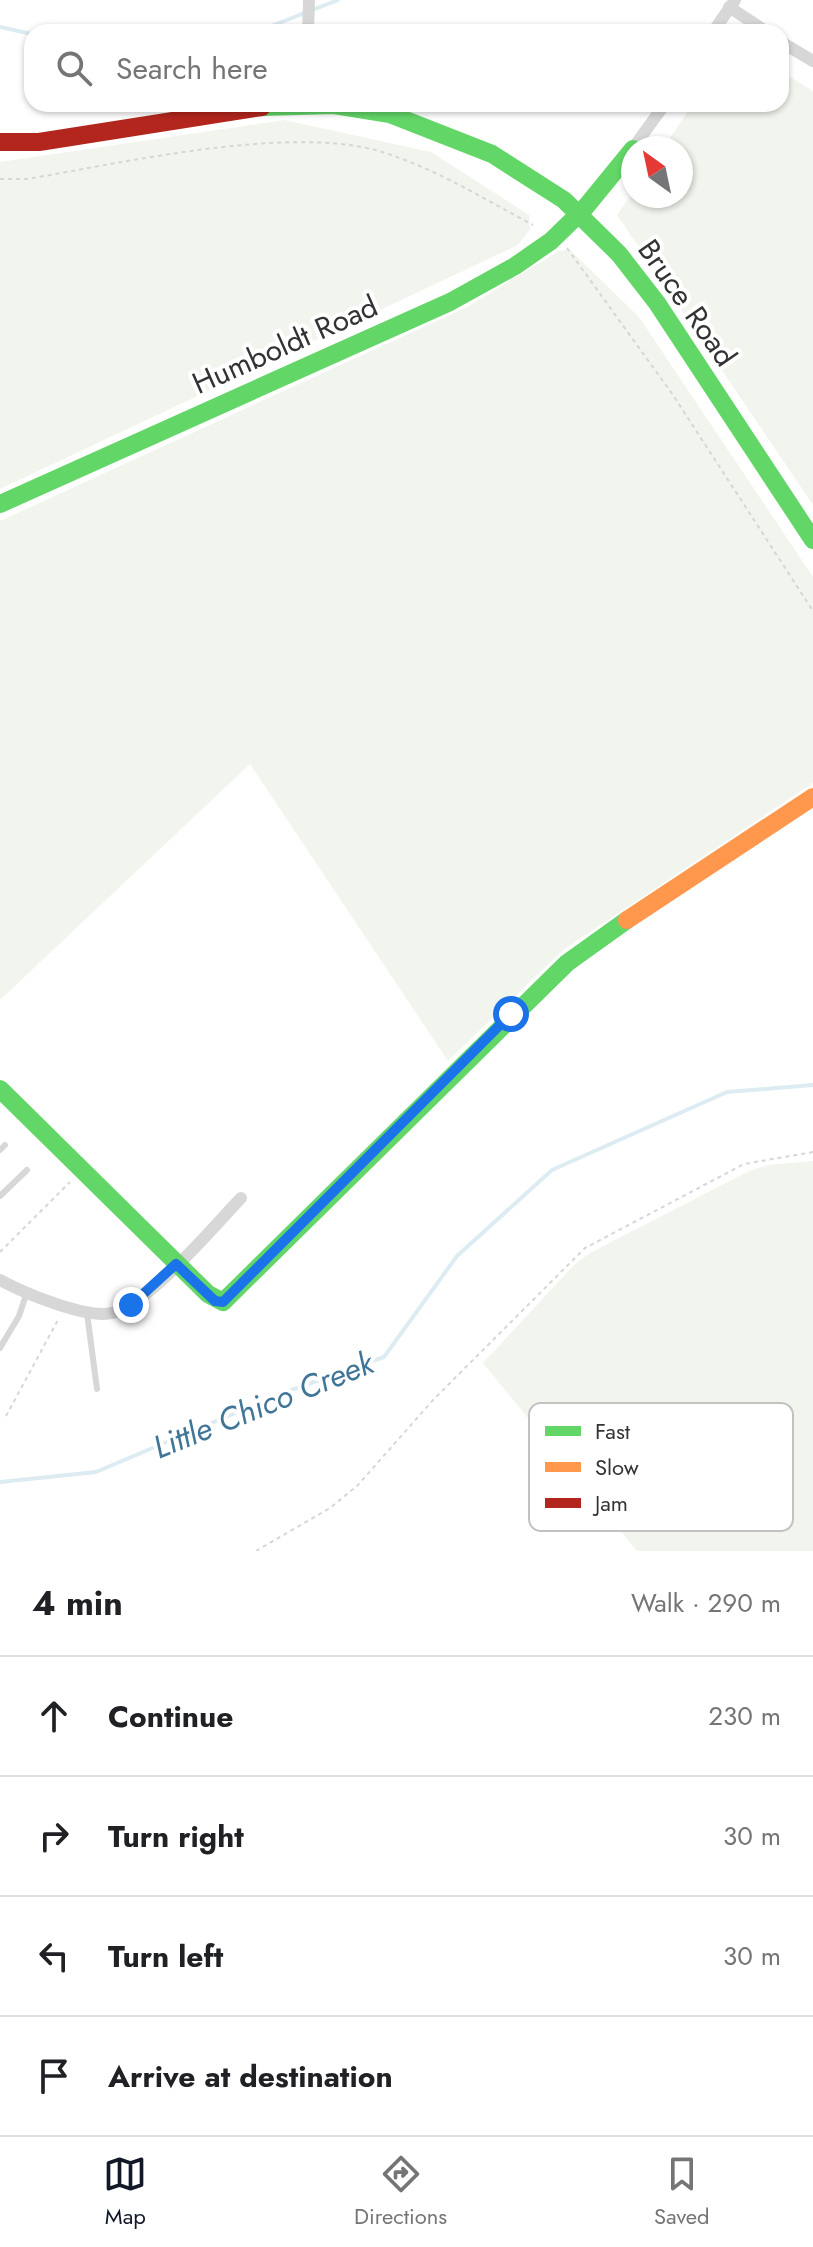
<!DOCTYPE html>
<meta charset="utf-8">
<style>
body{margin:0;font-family:Jost,sans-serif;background:#f2f2f2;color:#202124}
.compass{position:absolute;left:621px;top:136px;width:72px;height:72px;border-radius:50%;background:#fff;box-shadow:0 2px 6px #0004;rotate:327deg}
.stop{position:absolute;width:24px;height:24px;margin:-18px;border:6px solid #1a73e8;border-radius:50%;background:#fff}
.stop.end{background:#1a73e8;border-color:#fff;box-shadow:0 2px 8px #0008}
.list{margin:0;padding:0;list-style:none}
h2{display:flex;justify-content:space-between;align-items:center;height:104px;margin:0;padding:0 32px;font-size:34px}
h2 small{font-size:26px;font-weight:400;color:#757577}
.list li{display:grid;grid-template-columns:52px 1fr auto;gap:24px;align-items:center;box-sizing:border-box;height:120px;padding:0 32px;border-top:2px solid #e0e0e0}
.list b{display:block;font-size:30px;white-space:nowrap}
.list em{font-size:26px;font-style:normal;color:#757577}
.icon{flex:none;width:44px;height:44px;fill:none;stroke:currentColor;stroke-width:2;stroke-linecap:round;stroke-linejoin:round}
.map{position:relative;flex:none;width:813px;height:1551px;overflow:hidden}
.search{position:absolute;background:#fff;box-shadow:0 2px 6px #0004;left:24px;right:24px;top:24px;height:88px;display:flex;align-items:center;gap:20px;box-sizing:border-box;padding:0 28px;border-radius:24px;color:#757577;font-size:30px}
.sheet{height:584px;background:#fff}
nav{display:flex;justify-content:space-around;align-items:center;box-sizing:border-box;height:112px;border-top:2px solid #e0e0e0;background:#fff;font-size:22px;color:#757577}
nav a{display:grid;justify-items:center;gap:4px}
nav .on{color:#111827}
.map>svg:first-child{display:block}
</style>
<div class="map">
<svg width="813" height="1551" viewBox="0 0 813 1551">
<rect width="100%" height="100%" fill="#fff"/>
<path fill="#f1f5ed" d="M781,71L813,91V505L617,215L633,192V196H681V148H663L693,104H781Z
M284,120L431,152L529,215L530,229L518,245L0,489V162Z
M569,249L639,317L813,577V783L563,950L448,1061L250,764L0,1000V521L467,307L559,251Z
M813,1161V1551H637L483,1363L574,1265L590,1253L749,1171L768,1165Z"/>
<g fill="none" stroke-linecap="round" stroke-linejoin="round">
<path stroke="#ddebf3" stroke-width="4" d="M0,27L32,34
M256,32L338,0
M0,1482L96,1472L280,1394L384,1357L457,1256L552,1170L727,1092L813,1085"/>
<path stroke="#d6d6d6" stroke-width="2" stroke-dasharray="4 4" stroke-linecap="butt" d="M0,179H27C122,163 287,125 379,151C435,168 482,198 533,225
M567,248L673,395L813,611
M0,1252L70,1182
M6,1416L59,1318
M256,1551L330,1508L357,1486L434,1399L585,1248L744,1164L813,1152"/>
<path stroke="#d7d7d7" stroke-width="6" d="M0,1150L5,1145
M0,1196L27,1170
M87,1313L97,1389
M0,1348L19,1316L27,1292"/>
<path stroke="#d7d7d7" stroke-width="12" d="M729,7L767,32
M308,32L309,0
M713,32L735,0
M781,42L813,61
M633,148L665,104
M0,1280C24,1293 86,1319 112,1313C147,1306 214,1226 241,1198"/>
<path stroke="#63d668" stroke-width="18" d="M262,107L334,105L390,114L492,154L564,200L619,254L657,303L813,540
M0,504L450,302L515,266L551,241L584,209L633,149
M0,1089L208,1294L223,1302L567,963L627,920"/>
<path stroke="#ff974d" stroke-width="18" d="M627,920L813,797"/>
<path stroke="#b3261e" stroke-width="18" d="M0,142H39L262,107"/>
</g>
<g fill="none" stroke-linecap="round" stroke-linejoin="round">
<path stroke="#1a73e8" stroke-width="10" d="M131,1305L176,1264L215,1301L223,1302L511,1014"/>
</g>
<g text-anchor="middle" stroke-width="8" stroke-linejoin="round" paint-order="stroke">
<g font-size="30" fill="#333" stroke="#fff">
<text transform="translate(687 303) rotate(55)" y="10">Bruce Road</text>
<text transform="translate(285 345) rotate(-24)" y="10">Humboldt Road</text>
</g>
<g font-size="32" font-style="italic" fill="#3f7597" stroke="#fff">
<text transform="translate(263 1405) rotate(-22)" y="11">Little Chico Creek</text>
</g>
</g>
<rect x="529" y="1403" width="264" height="128" rx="12" fill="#fff" stroke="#c2c2c2" stroke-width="2"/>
<rect x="545" y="1426" width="36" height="10" fill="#63d668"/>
<rect x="545" y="1462" width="36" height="10" fill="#ff974d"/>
<rect x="545" y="1498" width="36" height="10" fill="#b3261e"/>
<g font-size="22" fill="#333">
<text x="595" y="1439">Fast</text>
<text x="595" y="1475">Slow</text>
<text x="595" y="1511">Jam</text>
</g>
</svg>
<svg class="compass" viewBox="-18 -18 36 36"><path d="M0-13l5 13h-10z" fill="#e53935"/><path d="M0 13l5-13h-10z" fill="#757577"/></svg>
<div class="stop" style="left:511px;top:1014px"></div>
<div class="stop end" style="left:131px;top:1305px"></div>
<div class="search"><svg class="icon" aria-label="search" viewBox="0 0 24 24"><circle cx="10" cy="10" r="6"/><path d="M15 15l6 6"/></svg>Search here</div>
</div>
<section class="sheet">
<h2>4 min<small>Walk · 290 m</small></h2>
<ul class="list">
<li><svg class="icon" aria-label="ahead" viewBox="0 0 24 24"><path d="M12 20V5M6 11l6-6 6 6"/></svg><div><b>Continue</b></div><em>230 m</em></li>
<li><svg class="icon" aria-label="right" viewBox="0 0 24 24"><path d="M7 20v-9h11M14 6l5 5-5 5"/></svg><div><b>Turn right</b></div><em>30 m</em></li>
<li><svg class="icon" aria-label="left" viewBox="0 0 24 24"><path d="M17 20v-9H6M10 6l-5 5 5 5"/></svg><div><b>Turn left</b></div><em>30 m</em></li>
<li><svg class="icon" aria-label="arrive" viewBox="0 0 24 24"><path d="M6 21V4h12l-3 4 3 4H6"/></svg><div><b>Arrive at destination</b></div></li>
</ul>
</section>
<nav>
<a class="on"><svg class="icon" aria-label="map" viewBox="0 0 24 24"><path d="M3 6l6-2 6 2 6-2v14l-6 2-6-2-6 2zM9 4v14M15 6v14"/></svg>Map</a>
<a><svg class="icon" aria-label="directions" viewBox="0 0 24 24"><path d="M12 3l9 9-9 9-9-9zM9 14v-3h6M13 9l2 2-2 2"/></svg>Directions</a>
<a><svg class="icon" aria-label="saved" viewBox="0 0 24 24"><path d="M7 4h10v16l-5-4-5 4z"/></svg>Saved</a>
</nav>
